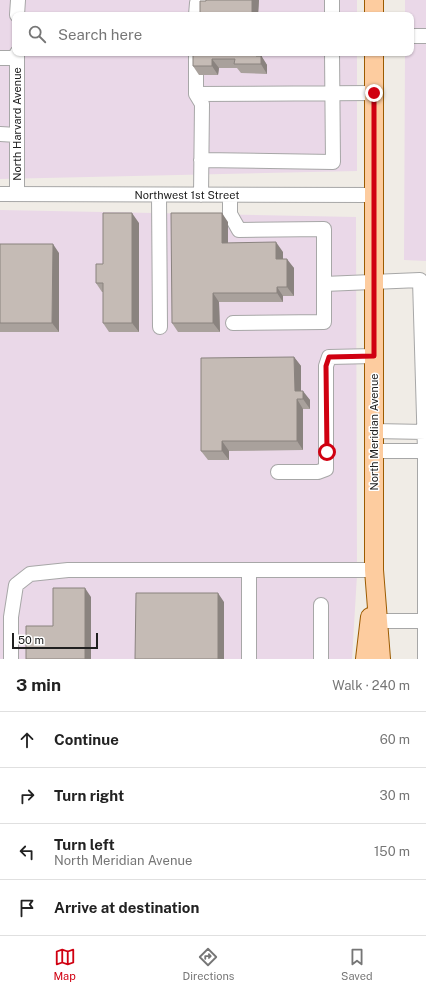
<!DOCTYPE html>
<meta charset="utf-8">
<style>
body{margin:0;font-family:"Public Sans",sans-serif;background:#f6f6f6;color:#222}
.scale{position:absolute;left:12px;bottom:10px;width:86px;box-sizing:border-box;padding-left:4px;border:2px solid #202020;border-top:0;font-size:11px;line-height:14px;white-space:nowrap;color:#202020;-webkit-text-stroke:3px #fff;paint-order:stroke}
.stop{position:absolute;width:12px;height:12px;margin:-9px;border:3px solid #d00011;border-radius:50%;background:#fff}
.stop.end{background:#d00011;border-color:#fff;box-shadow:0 1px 4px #0008}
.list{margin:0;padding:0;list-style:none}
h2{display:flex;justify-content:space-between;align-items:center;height:52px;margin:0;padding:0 16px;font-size:17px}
h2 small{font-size:13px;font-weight:400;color:#767676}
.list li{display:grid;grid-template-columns:26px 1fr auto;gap:12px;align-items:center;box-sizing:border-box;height:56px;padding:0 16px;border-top:1px solid #e0e0e0}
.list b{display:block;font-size:15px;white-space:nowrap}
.list p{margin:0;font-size:13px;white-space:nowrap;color:#767676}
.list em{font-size:13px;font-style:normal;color:#767676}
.icon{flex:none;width:22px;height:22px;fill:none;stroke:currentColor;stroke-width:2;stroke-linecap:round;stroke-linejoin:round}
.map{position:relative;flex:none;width:426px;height:659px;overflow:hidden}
.search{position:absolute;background:#fff;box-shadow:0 1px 3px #0004;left:12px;right:12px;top:12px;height:44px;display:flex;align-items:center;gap:10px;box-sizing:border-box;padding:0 14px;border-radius:8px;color:#767676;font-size:15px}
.sheet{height:276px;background:#fff}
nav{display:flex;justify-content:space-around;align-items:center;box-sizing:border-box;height:56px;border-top:1px solid #e0e0e0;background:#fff;font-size:11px;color:#767676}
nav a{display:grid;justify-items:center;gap:2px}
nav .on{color:#d00011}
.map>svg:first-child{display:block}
</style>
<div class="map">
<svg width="426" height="659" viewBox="0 0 426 659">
<rect width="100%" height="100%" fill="#f0ece6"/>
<path fill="#ead8e8" d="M0,0H357V15H15V53H357V171L0,179Z
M405,0H426V261L404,260L405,53H411V15H405Z
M0,210L356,217L357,575L352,659H0Z"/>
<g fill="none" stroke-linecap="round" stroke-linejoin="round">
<g stroke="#a7a7a7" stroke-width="16">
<path id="minor" d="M17,15L18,0
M196,15L197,3L200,0
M332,15V0
M411,36H426
M196,53V94L374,93
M0,58H17
M196,94L202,104L201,195
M0,134L17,135
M201,160L333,162L332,53
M0,194L374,195
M17,194V53
M159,195L160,327
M230,195V214L239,230L324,229V284
M233,323L324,322V284L420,280L425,451V659
M374,431L426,432
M374,451H426
M278,472H318L326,469V366L329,357L374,356
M321,605V659
M378,621H426
M11,659V617L16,585L30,574L68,570H249
M249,659V570H374"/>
</g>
<g stroke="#9c5b00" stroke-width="20">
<path id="major" d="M374,15V0
M374,53V570L381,659
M365,659L370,617"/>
</g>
<use href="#minor" stroke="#fff" stroke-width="14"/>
<use href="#major" stroke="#fdcc9f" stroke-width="18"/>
</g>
<path fill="#a9a19c" d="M206,0H259L258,15H202L200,13Z
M193,53L262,57L267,65V74L241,73L237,68H219L218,75H199L193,66Z
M228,222V243L283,252V259L294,268V296H283V302H219L220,332H178L172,323Z
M139,223V332H109L103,323V292H102L96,283L103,264Z
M0,244L59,253V332H0Z
M294,357L301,366V391L310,400V409H303V450L229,451V460H208L201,451Z"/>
<path fill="#8a837f" d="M252,0H259L258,15H252Z
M256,53H262V57L267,65V74L256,56Z
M212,59L219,68L218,75L212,66Z
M132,213L139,223V332L132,323Z
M222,213L228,222V252L222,243Z
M276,242L283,252V268L276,259Z
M53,244L59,253V332L52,323Z
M287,259L294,268V296L287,287Z
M277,287L283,296V302L277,293Z
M213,293L219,302L220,332L213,323Z
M294,357L301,366V400L295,391Z
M303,391L310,400V409L303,399Z
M297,399L303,409V450L297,441Z
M222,441L229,451V460L222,451Z
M85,588L91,597V659H85Z
M218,593L224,602V659H218Z"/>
<path fill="#c5bbb5" stroke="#8a837f" d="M206,0H252V15H206V13H200V1H206Z
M193,53H256V56H261V64H234L235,59H212V66H193Z
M103,213H132V323H103V283H96V264H103Z
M171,213H222V243L276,242V259H287V287H277V293H213V323H172Z
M0,244H53L52,323H0Z
M294,357L295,391H303V399H297V441H222V451H201V358Z
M53,588H85V659H26V626H53Z
M136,593H218V659H135Z"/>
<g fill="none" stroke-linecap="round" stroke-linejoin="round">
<path stroke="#d00011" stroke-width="5" d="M327,452L326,366L329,357L374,356V93"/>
</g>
<g text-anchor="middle" stroke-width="3" stroke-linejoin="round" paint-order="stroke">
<g font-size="11" fill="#202020" stroke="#fff">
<text transform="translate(17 124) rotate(-90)" y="4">North Harvard Avenue</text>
<text x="187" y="199">Northwest 1st Street</text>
<text transform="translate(374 432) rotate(-90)" y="4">North Meridian Avenue</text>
</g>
</g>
</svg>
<div class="scale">50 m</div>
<div class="stop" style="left:327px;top:452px"></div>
<div class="stop end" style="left:374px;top:93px"></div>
<div class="search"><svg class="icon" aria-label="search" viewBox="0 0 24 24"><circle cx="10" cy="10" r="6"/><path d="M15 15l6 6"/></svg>Search here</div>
</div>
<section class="sheet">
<h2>3 min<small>Walk · 240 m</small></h2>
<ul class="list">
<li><svg class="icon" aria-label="ahead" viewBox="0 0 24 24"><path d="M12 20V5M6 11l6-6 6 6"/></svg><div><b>Continue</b></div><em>60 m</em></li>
<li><svg class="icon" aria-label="right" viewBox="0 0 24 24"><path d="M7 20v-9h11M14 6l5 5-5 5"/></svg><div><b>Turn right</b></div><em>30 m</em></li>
<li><svg class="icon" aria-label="left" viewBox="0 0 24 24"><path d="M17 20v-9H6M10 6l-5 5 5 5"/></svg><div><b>Turn left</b><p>North Meridian Avenue</p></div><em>150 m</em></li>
<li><svg class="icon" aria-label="arrive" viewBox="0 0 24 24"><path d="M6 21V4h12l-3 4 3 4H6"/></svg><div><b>Arrive at destination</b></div></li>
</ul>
</section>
<nav>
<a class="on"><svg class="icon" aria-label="map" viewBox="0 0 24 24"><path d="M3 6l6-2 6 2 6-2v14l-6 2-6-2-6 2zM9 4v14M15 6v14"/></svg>Map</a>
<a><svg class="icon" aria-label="directions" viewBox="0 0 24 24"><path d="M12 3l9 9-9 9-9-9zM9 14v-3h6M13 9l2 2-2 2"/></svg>Directions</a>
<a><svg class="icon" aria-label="saved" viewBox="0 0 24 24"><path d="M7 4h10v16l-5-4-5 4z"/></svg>Saved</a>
</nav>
